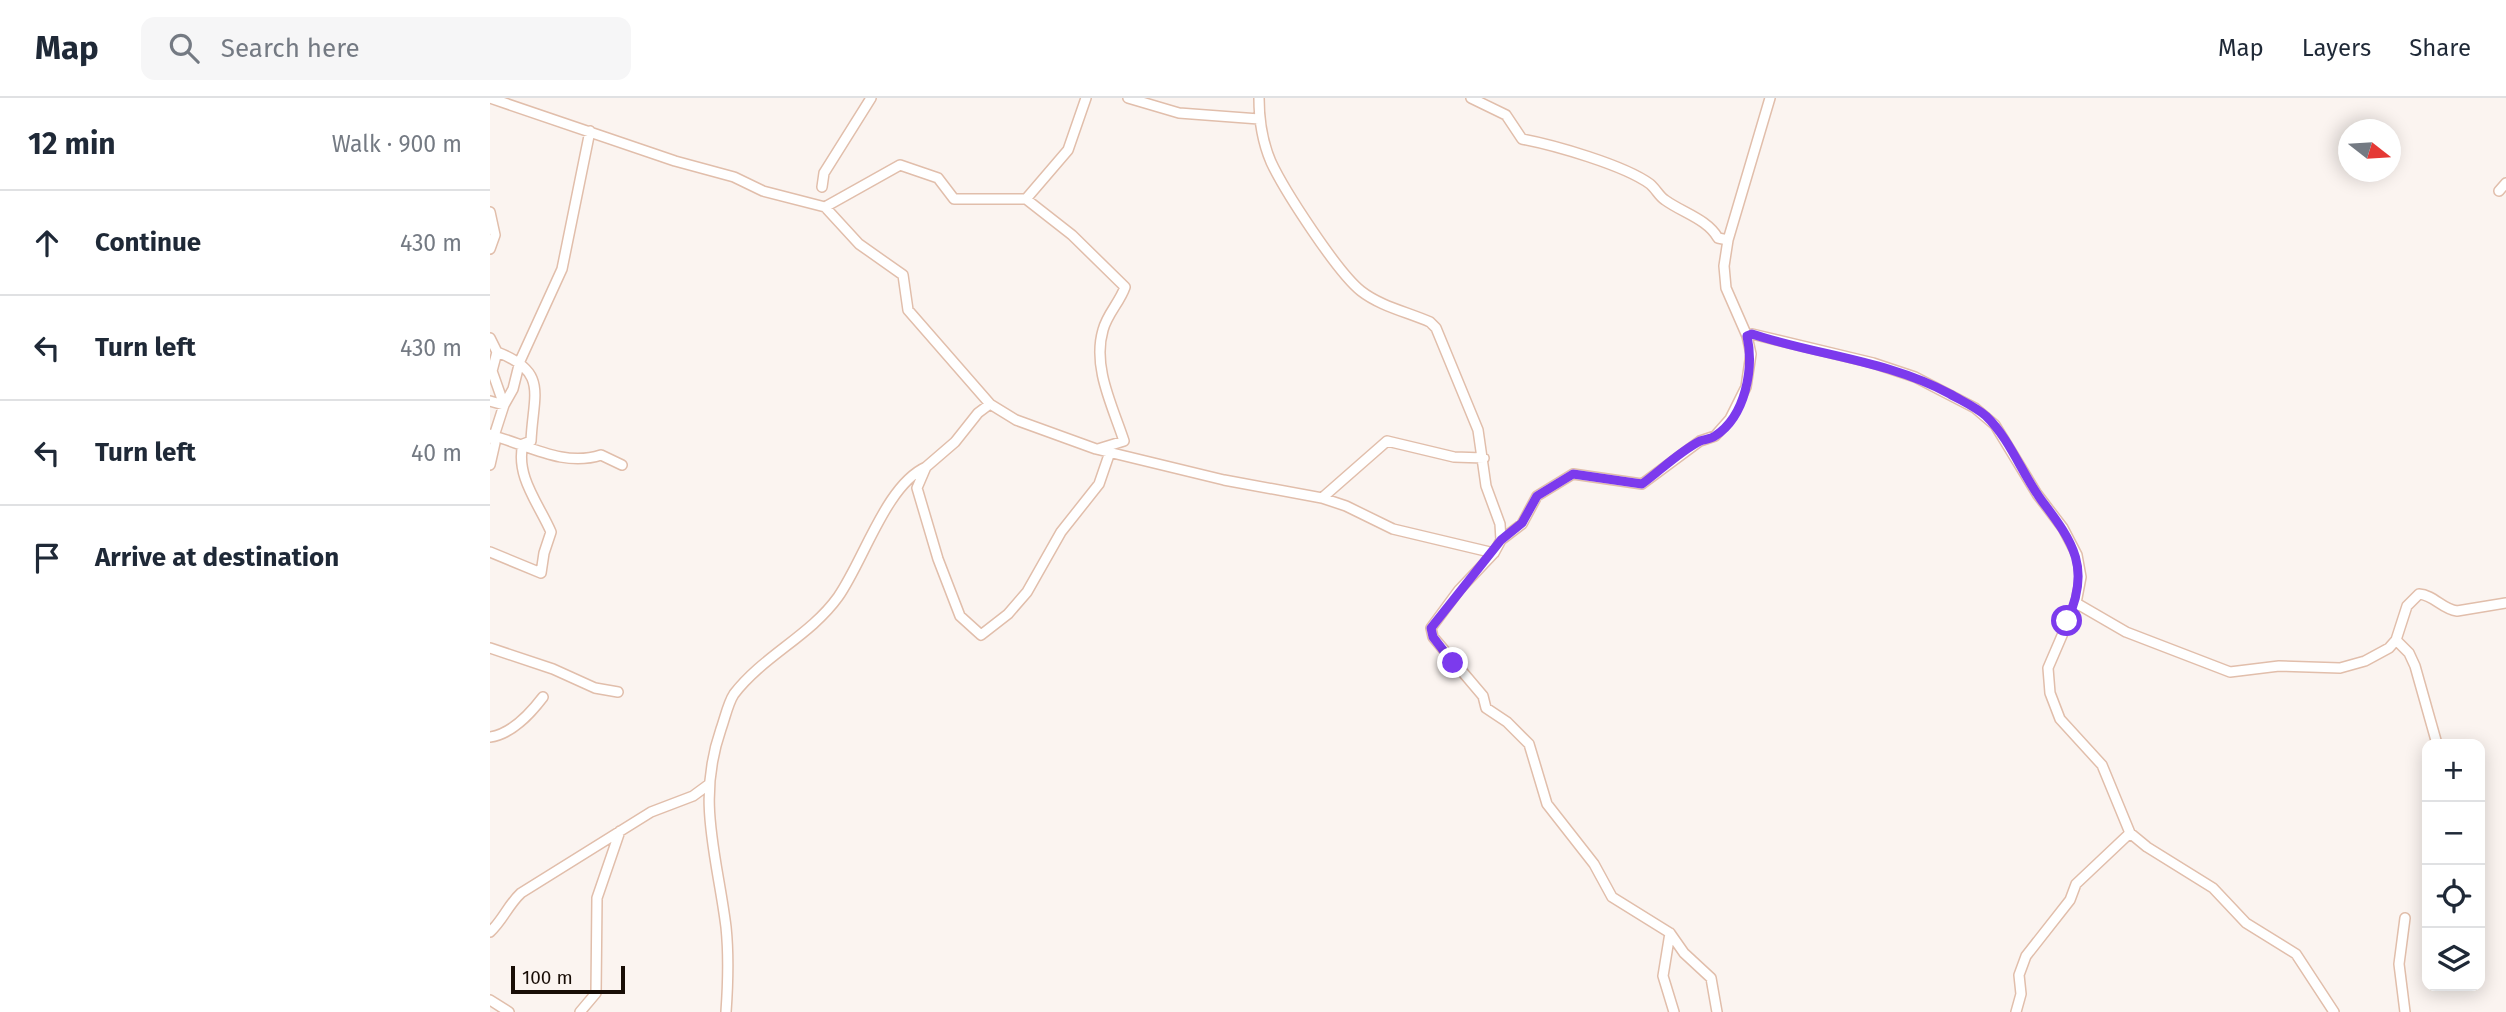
<!DOCTYPE html>
<meta charset="utf-8">
<style>
body{margin:0;font-family:"Fira Sans",sans-serif;background:#f6f6f7;color:#1f2937}
.controls{position:absolute;right:21px;bottom:21px;display:grid;overflow:hidden;border-radius:14px;box-shadow:0 4px 18px #0003}
.controls button{width:63px;height:63px;display:grid;place-items:center;padding:0;border:0;border-bottom:2px solid #e0e1e3;background:#fff;color:#1f2937;font:35px sans-serif}
.compass{position:absolute;left:1848px;top:21px;width:63px;height:63px;border-radius:50%;background:#fff;box-shadow:0 4px 18px #0003;rotate:107deg}
.scale{position:absolute;left:21px;bottom:18px;width:114px;box-sizing:border-box;padding-left:7px;border:4px solid #180d06;border-top:0;font-size:19px;line-height:24px;white-space:nowrap;color:#180d06;-webkit-text-stroke:5px #fbf4f0;paint-order:stroke}
.stop{position:absolute;width:21px;height:21px;margin:-16px;border:5px solid #7c3aed;border-radius:50%;background:#fff}
.stop.end{background:#7c3aed;border-color:#fff;box-shadow:0 2px 7px #0008}
.list{margin:0;padding:0;list-style:none}
h2{display:flex;justify-content:space-between;align-items:center;height:91px;margin:0;padding:0 28px;font-size:30px}
h2 small{font-size:23px;font-weight:400;color:#747a83}
.list li{display:grid;grid-template-columns:46px 1fr auto;gap:21px;align-items:center;box-sizing:border-box;height:105px;padding:0 28px;border-top:2px solid #e0e1e3}
.list b{display:block;font-size:26px;white-space:nowrap}
.list em{font-size:23px;font-style:normal;color:#747a83}
.icon{flex:none;width:38px;height:38px;fill:none;stroke:currentColor;stroke-width:2;stroke-linecap:round;stroke-linejoin:round}
.map{position:relative;flex:none;width:2016px;height:914px;overflow:hidden}
header{display:flex;align-items:center;gap:42px;box-sizing:border-box;height:98px;padding:0 35px;background:#fff;border-bottom:2px solid #e0e1e3}
header strong{font-size:33px}
nav{display:flex;gap:38px;margin-inline-start:auto;font-size:24px}
.search{width:490px;height:63px;background:#f6f6f7;display:flex;align-items:center;gap:18px;box-sizing:border-box;padding:0 24px;border-radius:14px;color:#747a83;font-size:26px}
main{display:flex}
aside{flex:1;background:#fff}
.map>svg:first-child{display:block}
</style>
<header>
<strong>Map</strong>
<div class="search"><svg class="icon" aria-label="search" viewBox="0 0 24 24"><circle cx="10" cy="10" r="6"/><path d="M15 15l6 6"/></svg>Search here</div>
<nav><a>Map</a><a>Layers</a><a>Share</a></nav>
</header>
<main>
<aside>
<h2>12 min<small>Walk · 900 m</small></h2>
<ul class="list">
<li><svg class="icon" aria-label="ahead" viewBox="0 0 24 24"><path d="M12 20V5M6 11l6-6 6 6"/></svg><div><b>Continue</b></div><em>430 m</em></li>
<li><svg class="icon" aria-label="left" viewBox="0 0 24 24"><path d="M17 20v-9H6M10 6l-5 5 5 5"/></svg><div><b>Turn left</b></div><em>430 m</em></li>
<li><svg class="icon" aria-label="left" viewBox="0 0 24 24"><path d="M17 20v-9H6M10 6l-5 5 5 5"/></svg><div><b>Turn left</b></div><em>40 m</em></li>
<li><svg class="icon" aria-label="arrive" viewBox="0 0 24 24"><path d="M6 21V4h12l-3 4 3 4H6"/></svg><div><b>Arrive at destination</b></div></li>
</ul>
</aside>
<div class="map">
<svg width="2016" height="914" viewBox="0 0 2016 914">
<rect width="100%" height="100%" fill="#fbf4f0"/>
<g fill="none" stroke-linecap="round" stroke-linejoin="round">
<g stroke="#e1beab" stroke-width="12">
<path id="minor" d="M0,0L185,63L244,79L273,93L335,109L369,146L413,177L418,212L500,306L526,322L606,351L734,382L832,400L856,408L903,431L1004,455
M638,0L689,15L769,21
M769,0C769,22 772,43 781,64C794,92 847,174 871,193C890,208 917,214 940,224L946,230L988,332L996,388L1010,426L1011,442
M981,0L1016,17L1032,41C1064,47 1134,67 1160,86C1166,91 1169,98 1175,102C1193,115 1217,121 1228,140L1238,142
M100,33L72,171L30,263L23,291L14,307L4,338C40,348 74,369 111,357L132,367
M332,89L334,75L381,0
M2009,93L2016,85
M536,101L578,52L596,0
M335,109L410,67L448,80L464,101H536L582,137L635,189C630,204 617,216 613,232C602,269 623,309 634,343L608,351
M0,114L5,137L0,151
M1257,238L1262,236L1383,265L1425,279L1485,310L1505,327L1547,396L1573,430L1587,457L1591,479L1586,505L1558,570L1560,595L1570,621L1612,667L1640,735L1657,749L1723,790L1756,825L1806,856L1844,914
M0,240L7,254C59,274 43,296 41,343L33,346C25,378 49,406 61,434L54,455L51,475L0,454
M0,303L14,307L2,273L7,254
M500,306L488,315L465,344L436,369L427,390L448,461L470,518L491,537L518,516L537,494L571,434L609,386L620,354
M0,367L5,345L2,336
M832,400L897,343L964,359L994,360
M1586,505L1636,534L1740,574L1789,568L1850,570L1875,563L1899,550L1906,542L1917,508L1929,496C1944,497 1952,511 1967,513L2016,505
M1906,542L1919,555L1925,568L1947,646
M0,550L63,571L105,590L128,594
M0,639C22,636 40,616 53,599
M0,834C13,822 18,807 31,795L161,714L203,698L218,687
M1180,835L1173,878L1184,914
M0,902L19,914
M90,914L106,895L107,800L130,733
M236,914C238,886 239,858 236,829C227,757 206,703 231,631C235,620 238,605 244,596C273,558 320,538 348,499C374,462 396,387 436,369
M1227,914L1221,880L1194,855L1180,835L1122,799L1104,766L1057,706L1039,646L1017,624L996,610L993,598L943,539L941,530L969,492L1004,455L1011,442L1032,426L1047,398L1083,376L1152,386L1210,343L1225,338L1240,321L1256,289L1261,256L1257,238L1236,190L1234,168L1238,142L1280,0
M1526,914L1531,896L1529,877L1536,858L1580,802L1586,786L1640,735
M1915,914L1909,866L1915,820"/>
</g>
<use href="#minor" stroke="#fff" stroke-width="9"/>
</g>
<g fill="none" stroke-linecap="round" stroke-linejoin="round">
<path stroke="#7c3aed" stroke-width="9" d="M963,565L943,539L941,530L1011,442L1032,425L1047,398L1083,376L1152,386C1171,372 1189,354 1210,343C1215,341 1221,341 1225,338C1256,318 1264,270 1257,238L1262,236C1329,258 1397,262 1460,296C1472,303 1486,309 1496,318C1520,341 1532,376 1552,403C1584,445 1601,471 1577,523"/>
</g>
</svg>
<div class="controls">
<button>+</button>
<button>−</button>
<button><svg class="icon" aria-label="locate" viewBox="0 0 24 24"><circle cx="12" cy="12" r="6"/><path d="M12 2v4M12 18v4M2 12h4M18 12h4"/></svg></button>
<button><svg class="icon" aria-label="layers" viewBox="0 0 24 24"><path d="M12 4l9 5-9 5-9-5zM3 14l9 5 9-5"/></svg></button>
</div>
<svg class="compass" viewBox="-18 -18 36 36"><path d="M0-13l5 13h-10z" fill="#e53935"/><path d="M0 13l5-13h-10z" fill="#747a83"/></svg>
<div class="scale">100 m</div>
<div class="stop" style="left:1577px;top:523px"></div>
<div class="stop end" style="left:963px;top:565px"></div>
</div>
</main>
